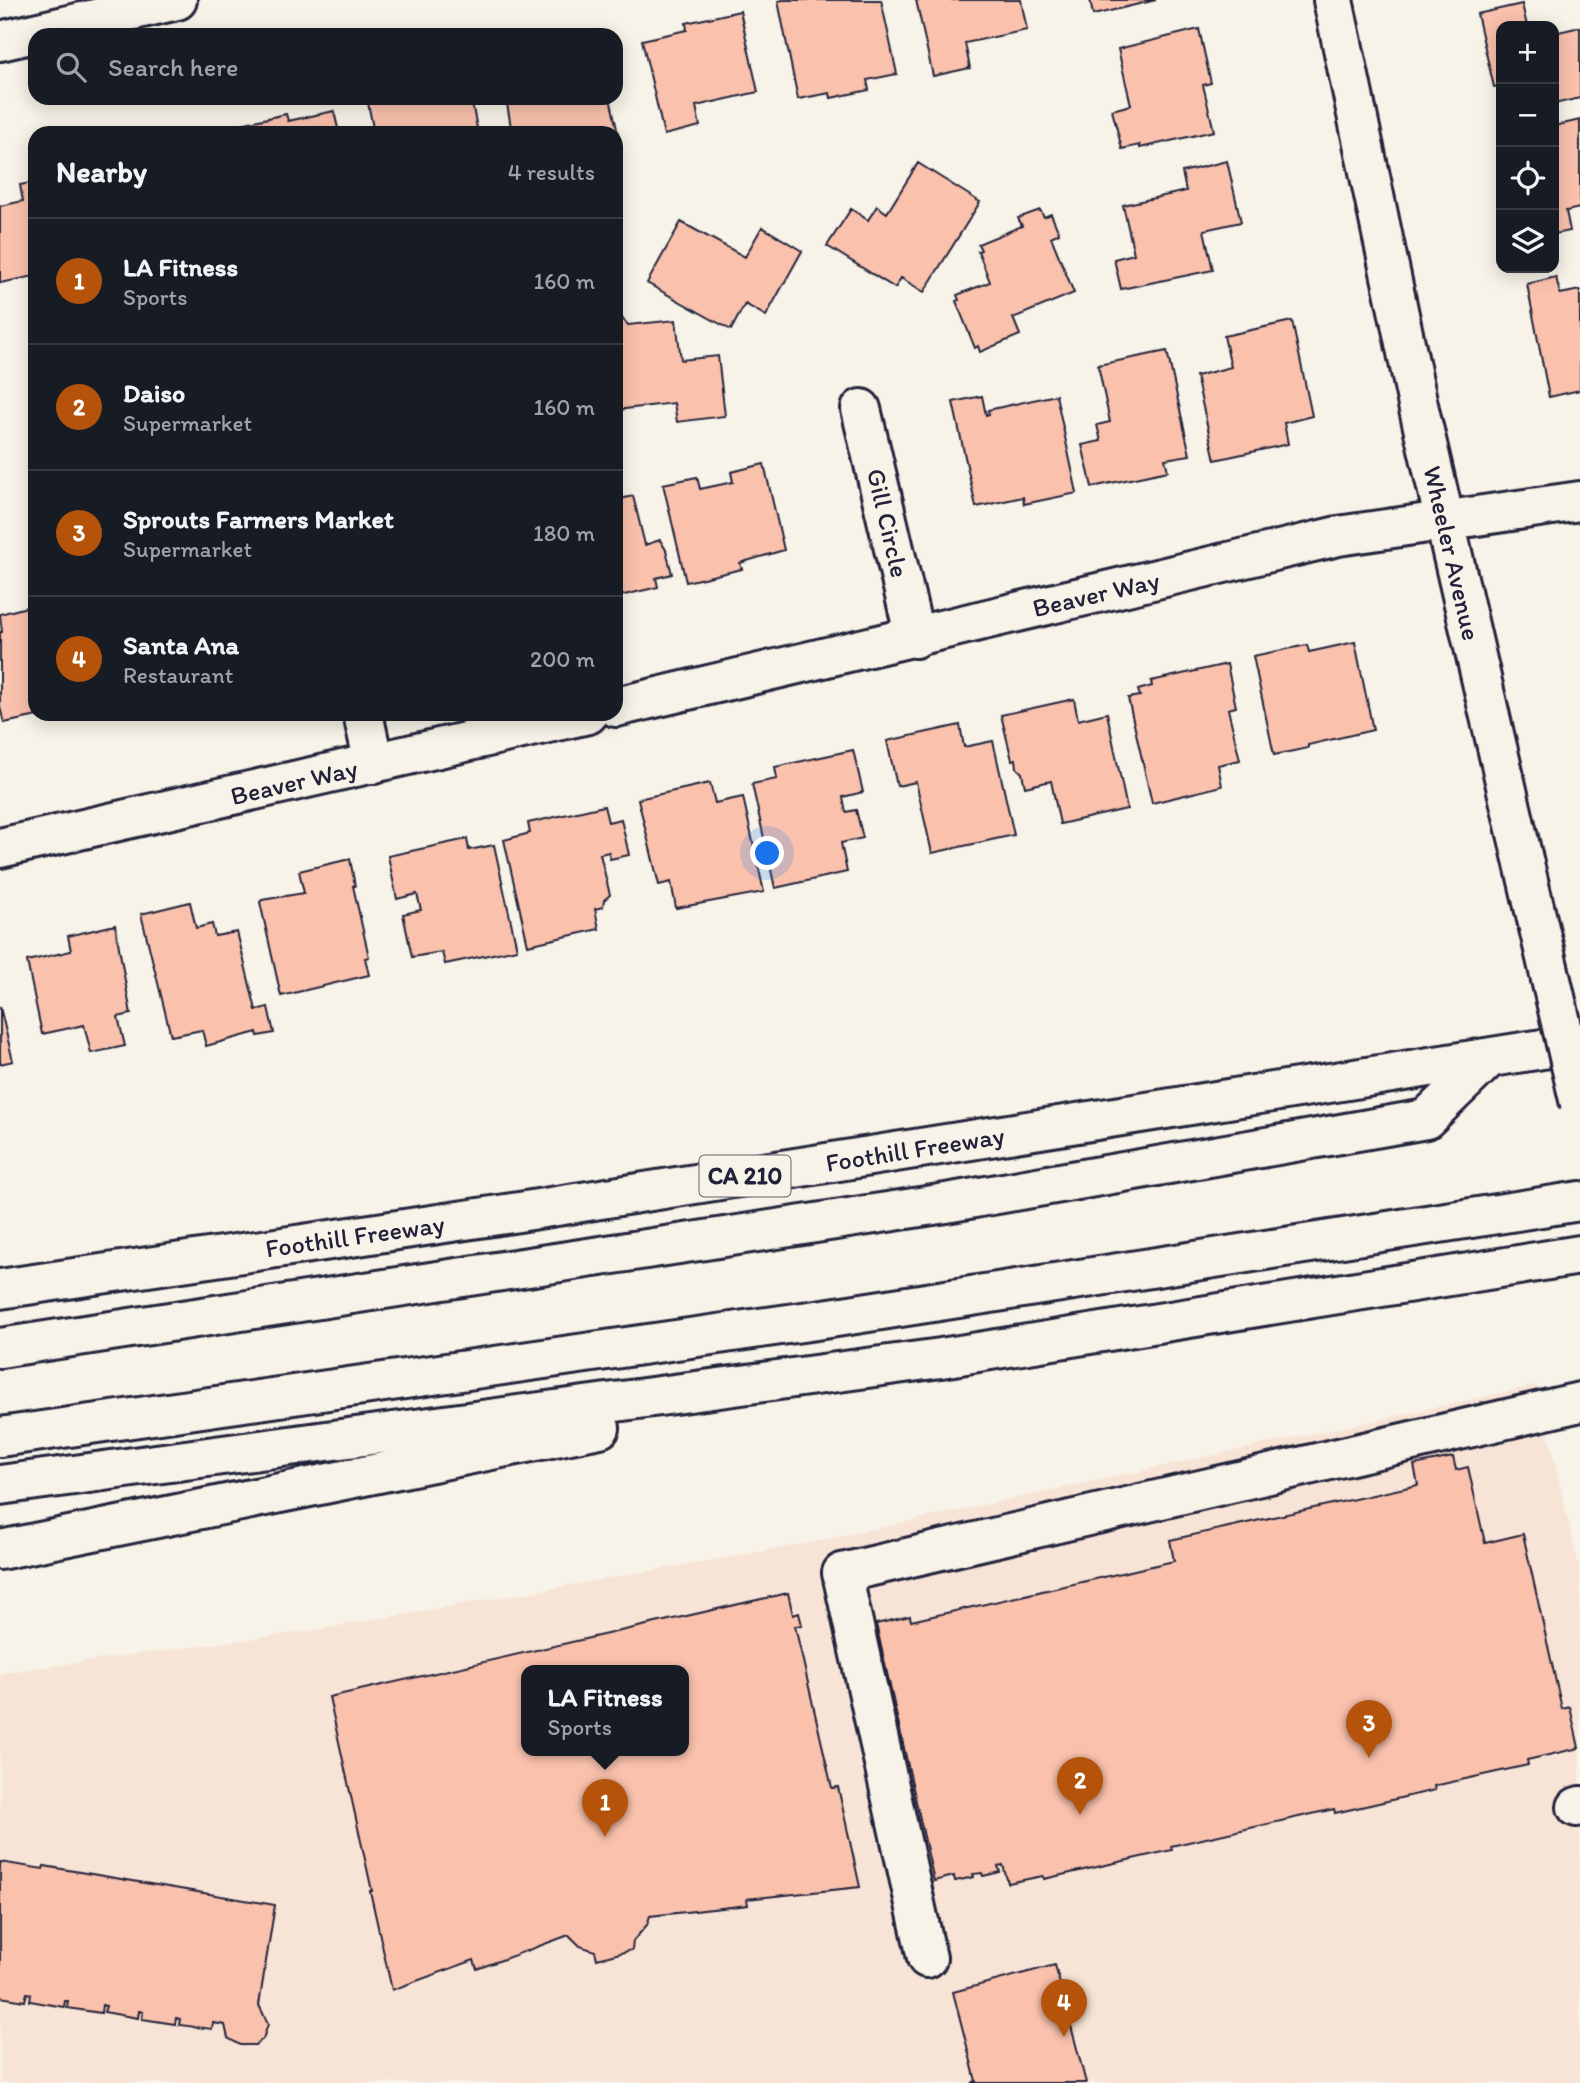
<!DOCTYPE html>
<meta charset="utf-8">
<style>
body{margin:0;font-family:Itim,sans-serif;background:#242831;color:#f1f3f6}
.controls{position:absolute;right:21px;top:21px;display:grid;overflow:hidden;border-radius:14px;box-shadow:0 4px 18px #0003}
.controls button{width:63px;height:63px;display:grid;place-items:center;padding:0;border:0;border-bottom:2px solid #363941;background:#171b24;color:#f1f3f6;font:35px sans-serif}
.you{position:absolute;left:768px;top:854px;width:24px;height:24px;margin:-18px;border:5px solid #fff;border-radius:50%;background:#1a73e8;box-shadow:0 0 0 10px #1a73e833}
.badge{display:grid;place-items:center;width:46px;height:46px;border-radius:50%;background:#b45309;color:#fff;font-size:23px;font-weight:700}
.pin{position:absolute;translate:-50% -58px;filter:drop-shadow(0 2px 4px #0008)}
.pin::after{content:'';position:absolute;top:37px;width:24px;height:21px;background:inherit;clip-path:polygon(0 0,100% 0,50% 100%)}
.popup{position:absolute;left:521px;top:1665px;width:168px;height:91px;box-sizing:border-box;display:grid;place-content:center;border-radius:14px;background:#171b24;filter:drop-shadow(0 2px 5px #0005);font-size:23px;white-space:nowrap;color:#9ea1a6}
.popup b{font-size:26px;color:#f1f3f6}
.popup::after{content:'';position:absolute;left:50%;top:100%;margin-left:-14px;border:14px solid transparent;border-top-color:#171b24}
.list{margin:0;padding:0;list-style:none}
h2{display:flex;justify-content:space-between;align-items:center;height:91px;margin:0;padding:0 28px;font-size:30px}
h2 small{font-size:23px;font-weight:400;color:#9ea1a6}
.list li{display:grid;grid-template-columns:46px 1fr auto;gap:21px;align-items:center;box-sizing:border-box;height:126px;padding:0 28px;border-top:2px solid #363941}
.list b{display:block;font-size:26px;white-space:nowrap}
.list p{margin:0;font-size:23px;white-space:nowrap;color:#9ea1a6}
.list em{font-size:23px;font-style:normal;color:#9ea1a6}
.icon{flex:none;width:38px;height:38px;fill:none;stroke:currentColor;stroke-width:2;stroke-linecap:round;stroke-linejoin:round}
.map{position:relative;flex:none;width:1580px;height:2083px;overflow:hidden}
.search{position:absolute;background:#171b24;box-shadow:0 4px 18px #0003;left:28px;top:28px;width:595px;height:77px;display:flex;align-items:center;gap:18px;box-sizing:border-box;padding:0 24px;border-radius:21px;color:#9ea1a6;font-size:26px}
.panel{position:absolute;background:#171b24;box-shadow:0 4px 18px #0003;left:28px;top:126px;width:595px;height:595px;border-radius:21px}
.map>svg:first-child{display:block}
</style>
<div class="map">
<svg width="1580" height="2083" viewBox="0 0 1580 2083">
<rect width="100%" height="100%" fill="#f7f3e8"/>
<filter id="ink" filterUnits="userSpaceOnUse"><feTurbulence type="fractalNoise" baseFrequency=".0143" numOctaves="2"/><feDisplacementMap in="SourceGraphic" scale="14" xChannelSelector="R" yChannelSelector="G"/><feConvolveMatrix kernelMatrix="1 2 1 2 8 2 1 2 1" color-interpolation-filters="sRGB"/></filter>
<g filter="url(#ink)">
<path fill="#f8e4d6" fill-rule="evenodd" d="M1537,1385L1580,1571V2083H0V1673L309,1631L809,1543ZM526,1671H684V1751H526Z"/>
<path fill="#fac2ad" stroke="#22223b" stroke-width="2" fill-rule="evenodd" d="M783,0H881L897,74L867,80L869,90L831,98L830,93L798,99L778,1Z
M916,0H1021L1027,30L965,43L970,68L933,76Z
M1090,0H1156L1093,15Z
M1522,4L1527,26H1501V86L1494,87L1477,14Z
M740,11L758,92L696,106L700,126L664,135L642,40L687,30L686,23Z
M1580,27V98L1554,104V33Z
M1199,29L1211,83L1203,85L1214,131L1140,148V145L1122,149L1112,110L1131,105L1118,49Z
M392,98H471L478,133H374L368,103Z
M506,98H610L619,138L616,139V133H512Z
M334,111L339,133H234L232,126L286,114L288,121Z
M1580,120V208L1566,211L1570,231L1554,234V126Z
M1227,161L1241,222L1204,230L1213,270L1121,289L1114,259L1134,254L1123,205L1186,191L1182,172Z
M918,163L980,202L924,292L901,278L895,288L827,246L851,209L868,220L877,206L887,213Z
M35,182V276L0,283V206L23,201L20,185Z
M1040,210L1044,217L1051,214L1059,233L1051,237L1074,293L1013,318L1020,335L980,352L978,346L975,348L956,301L959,300L957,295L990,282L978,251L981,250L978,244L1022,226L1018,218Z
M681,222L745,257L762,227L802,251L766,316L745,304L731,330L647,283Z
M1556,277L1560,294L1580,290V390L1549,397L1527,284Z
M620,316L628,325L676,320L681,360L718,356L725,416L677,422L674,403L616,410V317Z
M1292,321L1312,416L1284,423L1288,444L1215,460L1196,376L1231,367L1224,336Z
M1167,351L1190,455L1165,459L1168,471L1092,487L1082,445L1101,441L1097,425L1110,422L1098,365Z
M1056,395L1077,493L1024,504L1023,497L976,507L953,402L982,396L986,415L989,414L988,410Z
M764,464L784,550L740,563L742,569L686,582L663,484L697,477L700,489L733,482L731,472Z
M633,496L645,545L660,540L666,550L672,574L656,578L658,587L616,597V500Z
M27,607L31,625L35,624V714H47L4,723L0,707V632H2L0,614Z
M1355,642L1373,730L1308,745V748L1274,755L1253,656L1307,645L1309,652Z
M1227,664L1236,707L1228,709L1240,760L1218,765L1222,786L1152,803L1128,698L1140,696L1138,690L1152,686L1151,681Z
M1074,699L1078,720L1107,713L1127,809L1060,824L1051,781L1025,787L1022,773L1017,768L1016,759L1012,760L1001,715Z
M960,725L964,747L993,741L1014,835L932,853L916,782L897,786L887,741Z
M853,750L863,792L843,797L846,812L856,810L863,838L841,843L847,872L775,888L752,784L777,779L775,767Z
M710,783L715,803L743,797L764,892L676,908L671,882L659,885L638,799Z
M604,806L608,822L621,819L629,855L610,859L609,852L600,854L610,895L604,900L603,907L595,909L599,929L528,945L504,840L530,833L528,823Z
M467,839L469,850L494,845L517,949L445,964L442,952L412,957L403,914L421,910L417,894L397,899L388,856Z
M350,859L355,886H353L369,957L365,958L369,975L281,996L260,902L262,900L304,893L299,871Z
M190,902L196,928L212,924L215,936L237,932L256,1010L268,1007L274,1033L258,1036L257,1032L206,1046L202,1030L171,1036L141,914Z
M115,925L131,1014L118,1017L125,1046L91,1053L84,1025L42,1034L27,961L71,951L68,936Z
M0,1007L13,1061L0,1064Z
M1453,1457L1456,1470L1468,1467L1485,1543L1523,1534L1562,1709L1570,1707L1579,1748L1527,1760L1528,1765L1434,1786L1435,1790L1335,1813L1334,1809L1171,1846L1172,1850L1044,1879L1043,1876L1008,1883L1003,1865L998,1866L1000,1872L983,1876L982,1873L973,1874L974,1877L955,1881L954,1876L934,1881L876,1624L910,1616L911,1621L1174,1561L1170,1540L1418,1485L1414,1465Z
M788,1593L793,1615L799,1613L802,1625L795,1626L832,1788L838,1787L860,1887L747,1899L748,1905L650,1916L647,1925L633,1941L632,1950L597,1959L595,1951L580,1946L569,1935L477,1969L474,1960L392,1990L370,1891H372L329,1697ZM526,1671H684V1751H526Z
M0,1862L43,1869L44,1866L275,1905L259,2005L268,2024L263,2039L255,2045H240L228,2038L225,2025L213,2023L212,2029L179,2025L180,2019L176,2018L175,2024L142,2019L143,2012L139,2011L138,2018L104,2012L106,2006L102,2005L101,2013L67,2008L68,2001H65L64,2007L30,2001L31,1994L27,1993L25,2001L0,1997Z
M1055,1965L1086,2083H972L976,2081L953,1992Z"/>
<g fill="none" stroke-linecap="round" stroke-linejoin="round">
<g stroke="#22223b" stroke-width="44">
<path id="minor" d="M861,409L915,638
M616,707L1338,536L1580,501
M363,714L374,764
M0,848L588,714
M1577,1807L1580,1806
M927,1958L842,1573L1580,1402"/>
</g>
<g stroke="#22223b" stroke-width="44">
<path id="major" d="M1333,0L1418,405L1522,855
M0,41L177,0"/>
</g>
<g stroke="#22223b" stroke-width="44">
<path id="highway" d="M0,1289L519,1212L1580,1043
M0,1348L946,1203L1426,1119L1489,1058
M0,1437L830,1318L1580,1201
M0,1485L941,1358L1580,1255
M0,1550L600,1428"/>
</g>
<use href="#minor" stroke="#f7f3e8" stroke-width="38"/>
<use href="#major" stroke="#f7f3e8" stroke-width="38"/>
<use href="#highway" stroke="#f7f3e8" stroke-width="38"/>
<g stroke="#22223b" stroke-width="44" stroke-linecap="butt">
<path id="major-bridge" d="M1522,855L1580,1104"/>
</g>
<use href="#major-bridge" stroke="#f7f3e8" stroke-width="38"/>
</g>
</g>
<g text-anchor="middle" stroke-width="6" stroke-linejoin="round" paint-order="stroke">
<rect fill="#f7f3e8" stroke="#62616f" stroke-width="2" x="699.5" y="1155.5" width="91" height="41" rx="5"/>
<g font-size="24" font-weight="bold" fill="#22223b">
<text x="745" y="1184">CA 210</text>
</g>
<g font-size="26" fill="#22223b" stroke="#f7f3e8">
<text transform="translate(888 523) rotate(77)" y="9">Gill Circle</text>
<text transform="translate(1452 553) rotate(77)" y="9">Wheeler Avenue</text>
<text transform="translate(1096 594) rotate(-13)" y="9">Beaver Way</text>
<text transform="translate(294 782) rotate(-13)" y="9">Beaver Way</text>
<text transform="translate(915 1149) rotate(-9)" y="9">Foothill Freeway</text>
<text transform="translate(355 1236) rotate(-8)" y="9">Foothill Freeway</text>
</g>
</g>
</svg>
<div class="controls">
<button>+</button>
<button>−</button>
<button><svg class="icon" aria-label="locate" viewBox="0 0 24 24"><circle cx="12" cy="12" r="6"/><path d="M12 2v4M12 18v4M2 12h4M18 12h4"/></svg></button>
<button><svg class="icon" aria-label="layers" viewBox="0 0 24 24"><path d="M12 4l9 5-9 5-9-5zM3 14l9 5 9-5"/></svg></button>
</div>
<div class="you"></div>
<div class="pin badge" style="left:605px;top:1837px">1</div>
<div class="popup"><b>LA Fitness</b>Sports</div>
<div class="pin badge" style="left:1080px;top:1815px">2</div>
<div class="pin badge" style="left:1369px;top:1758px">3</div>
<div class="pin badge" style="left:1064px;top:2037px">4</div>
<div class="search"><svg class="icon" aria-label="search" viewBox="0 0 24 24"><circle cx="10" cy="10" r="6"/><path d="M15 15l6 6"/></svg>Search here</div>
<section class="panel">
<h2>Nearby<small>4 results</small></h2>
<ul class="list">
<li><span class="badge">1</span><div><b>LA Fitness</b><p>Sports</p></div><em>160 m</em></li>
<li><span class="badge">2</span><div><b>Daiso</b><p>Supermarket</p></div><em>160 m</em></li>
<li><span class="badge">3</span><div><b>Sprouts Farmers Market</b><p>Supermarket</p></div><em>180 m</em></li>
<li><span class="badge">4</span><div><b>Santa Ana</b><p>Restaurant</p></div><em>200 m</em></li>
</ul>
</section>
</div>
